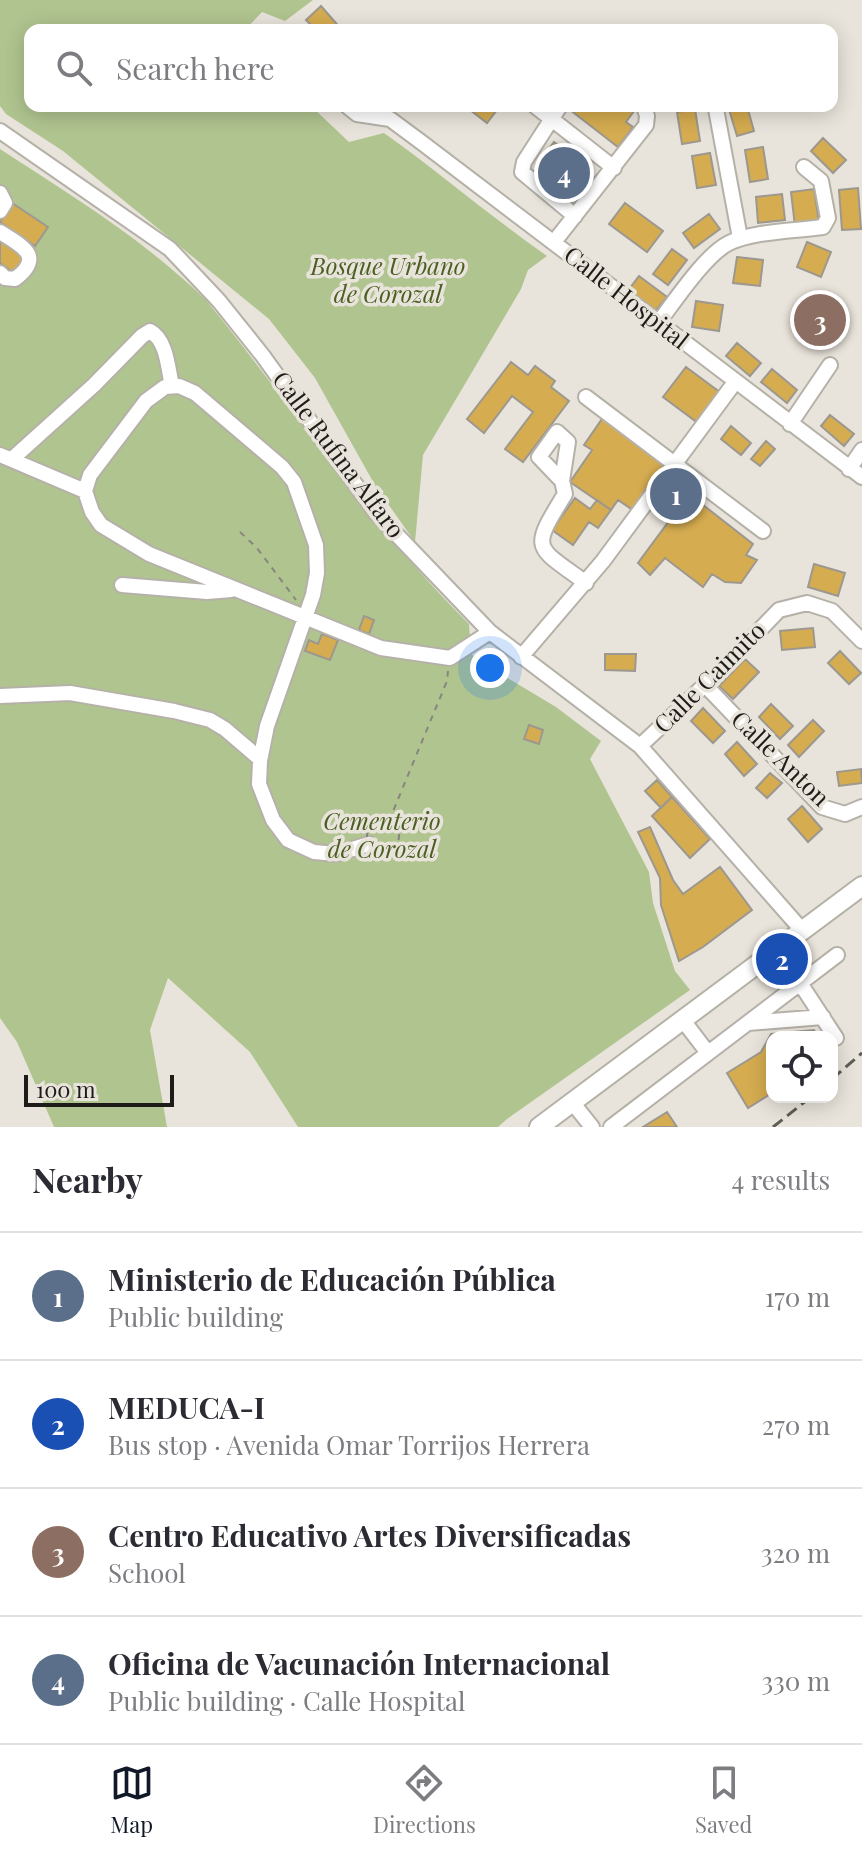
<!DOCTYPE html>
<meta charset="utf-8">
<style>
body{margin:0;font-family:"Playfair Display",serif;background:#f7f7f7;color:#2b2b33}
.controls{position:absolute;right:24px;bottom:24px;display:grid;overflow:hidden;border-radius:16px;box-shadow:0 4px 20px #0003}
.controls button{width:72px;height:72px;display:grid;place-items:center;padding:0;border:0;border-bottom:2px solid #e1e1e2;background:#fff;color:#2b2b33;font:40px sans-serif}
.scale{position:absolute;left:24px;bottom:20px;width:150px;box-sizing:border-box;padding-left:8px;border:4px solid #1e1c19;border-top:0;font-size:22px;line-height:28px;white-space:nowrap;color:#1e1c19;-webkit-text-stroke:6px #e9e4db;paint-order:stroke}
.you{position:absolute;left:490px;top:668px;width:28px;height:28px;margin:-20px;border:6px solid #fff;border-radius:50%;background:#1a73e8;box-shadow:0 0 0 12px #1a73e833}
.badge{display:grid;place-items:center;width:52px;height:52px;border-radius:50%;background:#111827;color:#fff;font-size:26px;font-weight:700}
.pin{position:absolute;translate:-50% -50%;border:4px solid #fff;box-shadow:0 2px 8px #0006}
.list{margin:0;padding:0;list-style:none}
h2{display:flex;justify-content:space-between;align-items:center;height:104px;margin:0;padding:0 32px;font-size:34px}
h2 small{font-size:26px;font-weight:400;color:#7c7c81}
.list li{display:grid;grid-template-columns:52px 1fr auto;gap:24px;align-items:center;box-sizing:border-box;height:128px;padding:0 32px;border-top:2px solid #e1e1e2}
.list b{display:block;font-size:30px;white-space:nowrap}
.list p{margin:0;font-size:26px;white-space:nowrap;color:#7c7c81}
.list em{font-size:26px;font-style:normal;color:#7c7c81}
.icon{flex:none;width:44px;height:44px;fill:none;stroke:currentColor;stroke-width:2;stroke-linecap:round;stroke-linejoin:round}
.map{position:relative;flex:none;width:862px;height:1127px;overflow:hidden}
.search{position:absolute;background:#fff;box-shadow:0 4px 20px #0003;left:24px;right:24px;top:24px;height:88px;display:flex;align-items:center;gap:20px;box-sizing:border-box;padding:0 28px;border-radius:16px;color:#7c7c81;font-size:30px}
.sheet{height:616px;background:#fff}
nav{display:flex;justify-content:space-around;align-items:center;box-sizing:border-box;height:112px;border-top:2px solid #e1e1e2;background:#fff;font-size:22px;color:#7c7c81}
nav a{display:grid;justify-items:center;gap:4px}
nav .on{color:#111827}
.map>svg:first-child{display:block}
</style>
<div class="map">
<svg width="862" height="1127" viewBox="0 0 862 1127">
<rect width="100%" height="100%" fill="#e9e4db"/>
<path fill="#b0c490" d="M0,0H313L285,21L262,12L245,30H30V106H311L349,142L384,133C439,172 491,217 547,256L528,270L521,289L423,455L415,542L376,487L315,378L269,319L63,151L6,114L0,106Z
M0,149C74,197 143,239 206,300C295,409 369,525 469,624L471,653L476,659L556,707L601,741L590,759L649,872L653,903L675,971L690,990L507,1119L498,1127H298L250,1052L168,978L150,1030L167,1127H54L17,1042L0,1018Z"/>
<path fill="#d5ac50" stroke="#9c988f" stroke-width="2" d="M321,6L342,30H316L306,20Z
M465,106H500L487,123Z
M565,106H635L637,107L626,122L633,127L618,147Z
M728,106H747L754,131L737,136Z
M695,109L700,141L682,144L677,112Z
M823,138L846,160L833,173L811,151Z
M554,142L584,164L566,189L536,167Z
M763,147L768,179L750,182L745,150Z
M710,153L716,185L697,188L692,156Z
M858,188L861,229L842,230L839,190Z
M814,189L819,223L795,226L791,192Z
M782,194L785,220L758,223L756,197Z
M12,203L48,227L35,246L0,222Z
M625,203L663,231L647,252L609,224Z
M709,214L720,229L694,248L683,233Z
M0,241L24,257L14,273L0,263Z
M807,242L831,252L821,277L797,267Z
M672,249L687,260L668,285L653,274Z
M737,257L763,260L760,286L733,283Z
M639,276L667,297L654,313L627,292Z
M696,301L723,305L719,331L692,327Z
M737,343L761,363L750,376L726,356Z
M511,362L528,375L535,366L555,381L551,387L569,401L523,462L505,449L533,412L512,396L484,433L467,419Z
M686,367L721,393L698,423L663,397Z
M772,369L797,390L787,403L761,382Z
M830,415L854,434L844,446L821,426Z
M604,416L671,464L637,513L618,500L611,510L570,482L592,450L584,445Z
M731,426L751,443L741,455L721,439Z
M766,441L775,449L760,466L751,459Z
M689,494L753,544L746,555L757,560L741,583L725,582L712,574L703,587L665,558L650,575L638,563Z
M575,498L590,509L597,500L611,510L598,528L589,522L573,545L552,530Z
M814,564L845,573L838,596L808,587Z
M364,616L374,620L369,634L359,630Z
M813,628L815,647L782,650L780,631Z
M322,634L338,640L330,660L305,651L309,640L318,644Z
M840,651L861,673L849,684L828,663Z
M605,654H636L635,671L605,670Z
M745,659L759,672L733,699L719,686Z
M771,704L793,726L780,739L759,717Z
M703,708L725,731L713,743L691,721Z
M813,720L824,731L799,757L788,745Z
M529,725L543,730L539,744L524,739Z
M737,742L757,764L744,776L725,754Z
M861,769L862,783L839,786L837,772Z
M770,773L782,783L767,798L756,788Z
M657,780L672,797L661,808L645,791Z
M672,797L710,839L690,858L652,816Z
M802,806L822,829L808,842L788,819Z
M650,827L673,880L683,894L720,867L752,910L703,947L679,961L661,905L660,878L638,832Z
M814,1030L818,1037H772V1093L748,1108L727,1073L761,1052L771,1034Z
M667,1112L677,1127H643Z"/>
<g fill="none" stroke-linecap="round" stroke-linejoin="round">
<g stroke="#b5b1a8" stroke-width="18">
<path id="minor" d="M347,106L357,114L390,119L421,142L862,477
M535,106L614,168
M560,106L524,162L522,172L575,216
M716,109L740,238
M0,131L170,249L219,301L263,356L376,513L490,632L640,746L801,929
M0,193L5,203L0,211
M0,232C22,246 45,256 15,279L5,278L0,273
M554,242L646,125L647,116L644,106
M658,323C675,301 706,254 729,243C754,231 795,231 823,227L828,218L821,181L804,167
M586,397L763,531
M790,424L830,365
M0,455L85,491L92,512L101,525L149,554L381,648L450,658L490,632
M12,459L94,385L142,336L150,331C167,340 168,369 172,386
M849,469L862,450
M562,481L539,457L557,432L568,442L562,481L565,494C530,551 534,545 586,583
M85,491L90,475L146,401L165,387L179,386L195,393L282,467L294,482L316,545L317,573L313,595L267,726L260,761L259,784L273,820L288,840L314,852L336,854L369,844
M122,585L207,592L231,590
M521,657L603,561L735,382
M705,685L822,807L845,814L862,807
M0,696L70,693L174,711L210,720L225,729L260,759
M640,746L726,665L779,610L807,603L832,611L862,641
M800,983L836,1038
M682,1019L708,1053
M748,1023L823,1017
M572,1102L592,1127
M611,1127L837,955"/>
</g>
<g stroke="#b5b1a8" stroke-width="22">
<path id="major" d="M539,1127L862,886"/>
</g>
<path stroke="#88857f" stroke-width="2" stroke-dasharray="6 6" stroke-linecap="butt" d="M240,532L257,548L296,600
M367 836a16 16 0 1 1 32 0a16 16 0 1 1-32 0Z
M389,821L447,681L448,671"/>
<use href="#minor" stroke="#fff" stroke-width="14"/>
<use href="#major" stroke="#fff" stroke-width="18"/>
<path stroke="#605d58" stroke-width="3" stroke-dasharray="12 6" stroke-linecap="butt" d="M832,1079L862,1053
M773,1127L811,1097"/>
</g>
<g text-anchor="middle" stroke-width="7" stroke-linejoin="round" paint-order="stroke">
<g font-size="24" font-style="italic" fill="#4b5f21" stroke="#e9e4db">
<text x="388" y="275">Bosque Urbano<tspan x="388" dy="28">de Corozal</tspan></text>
<text x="382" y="830">Cementerio<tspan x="382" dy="28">de Corozal</tspan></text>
</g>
<g font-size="24" fill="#1e1c19" stroke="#e9e4db">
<text transform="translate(626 298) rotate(38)" y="8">Calle Hospital</text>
<text transform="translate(338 455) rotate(53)" y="8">Calle Rufina Alfaro</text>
<text transform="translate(710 678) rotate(-45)" y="8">Calle Caimito</text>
<text transform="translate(780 759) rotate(44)" y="8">Calle Anton</text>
</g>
</g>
</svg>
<div class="controls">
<button><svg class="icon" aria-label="locate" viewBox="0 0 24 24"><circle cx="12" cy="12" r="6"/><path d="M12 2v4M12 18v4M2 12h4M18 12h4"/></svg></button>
</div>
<div class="scale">100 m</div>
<div class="you"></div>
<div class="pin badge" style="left:676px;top:494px;background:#5c6f8a">1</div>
<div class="pin badge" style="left:782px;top:959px;background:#1a4fb4">2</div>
<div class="pin badge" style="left:820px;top:320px;background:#8d6e63">3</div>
<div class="pin badge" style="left:564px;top:173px;background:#5c6f8a">4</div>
<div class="search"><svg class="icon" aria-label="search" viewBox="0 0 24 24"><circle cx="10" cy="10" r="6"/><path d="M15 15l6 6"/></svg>Search here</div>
</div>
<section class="sheet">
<h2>Nearby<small>4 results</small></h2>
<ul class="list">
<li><span class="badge" style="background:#5c6f8a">1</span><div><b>Ministerio de Educación Pública</b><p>Public building</p></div><em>170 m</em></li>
<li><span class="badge" style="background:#1a4fb4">2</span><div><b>MEDUCA-I</b><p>Bus stop · Avenida Omar Torrijos Herrera</p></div><em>270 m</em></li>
<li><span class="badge" style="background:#8d6e63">3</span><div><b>Centro Educativo Artes Diversificadas</b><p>School</p></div><em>320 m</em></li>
<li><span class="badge" style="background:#5c6f8a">4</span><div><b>Oficina de Vacunación Internacional</b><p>Public building · Calle Hospital</p></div><em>330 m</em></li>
</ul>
</section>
<nav>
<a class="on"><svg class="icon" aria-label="map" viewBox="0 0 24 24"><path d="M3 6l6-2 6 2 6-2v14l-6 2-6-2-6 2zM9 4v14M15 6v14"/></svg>Map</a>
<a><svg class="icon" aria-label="directions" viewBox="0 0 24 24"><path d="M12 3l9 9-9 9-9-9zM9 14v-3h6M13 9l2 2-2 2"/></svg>Directions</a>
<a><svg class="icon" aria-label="saved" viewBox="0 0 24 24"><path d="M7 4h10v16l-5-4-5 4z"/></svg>Saved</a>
</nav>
